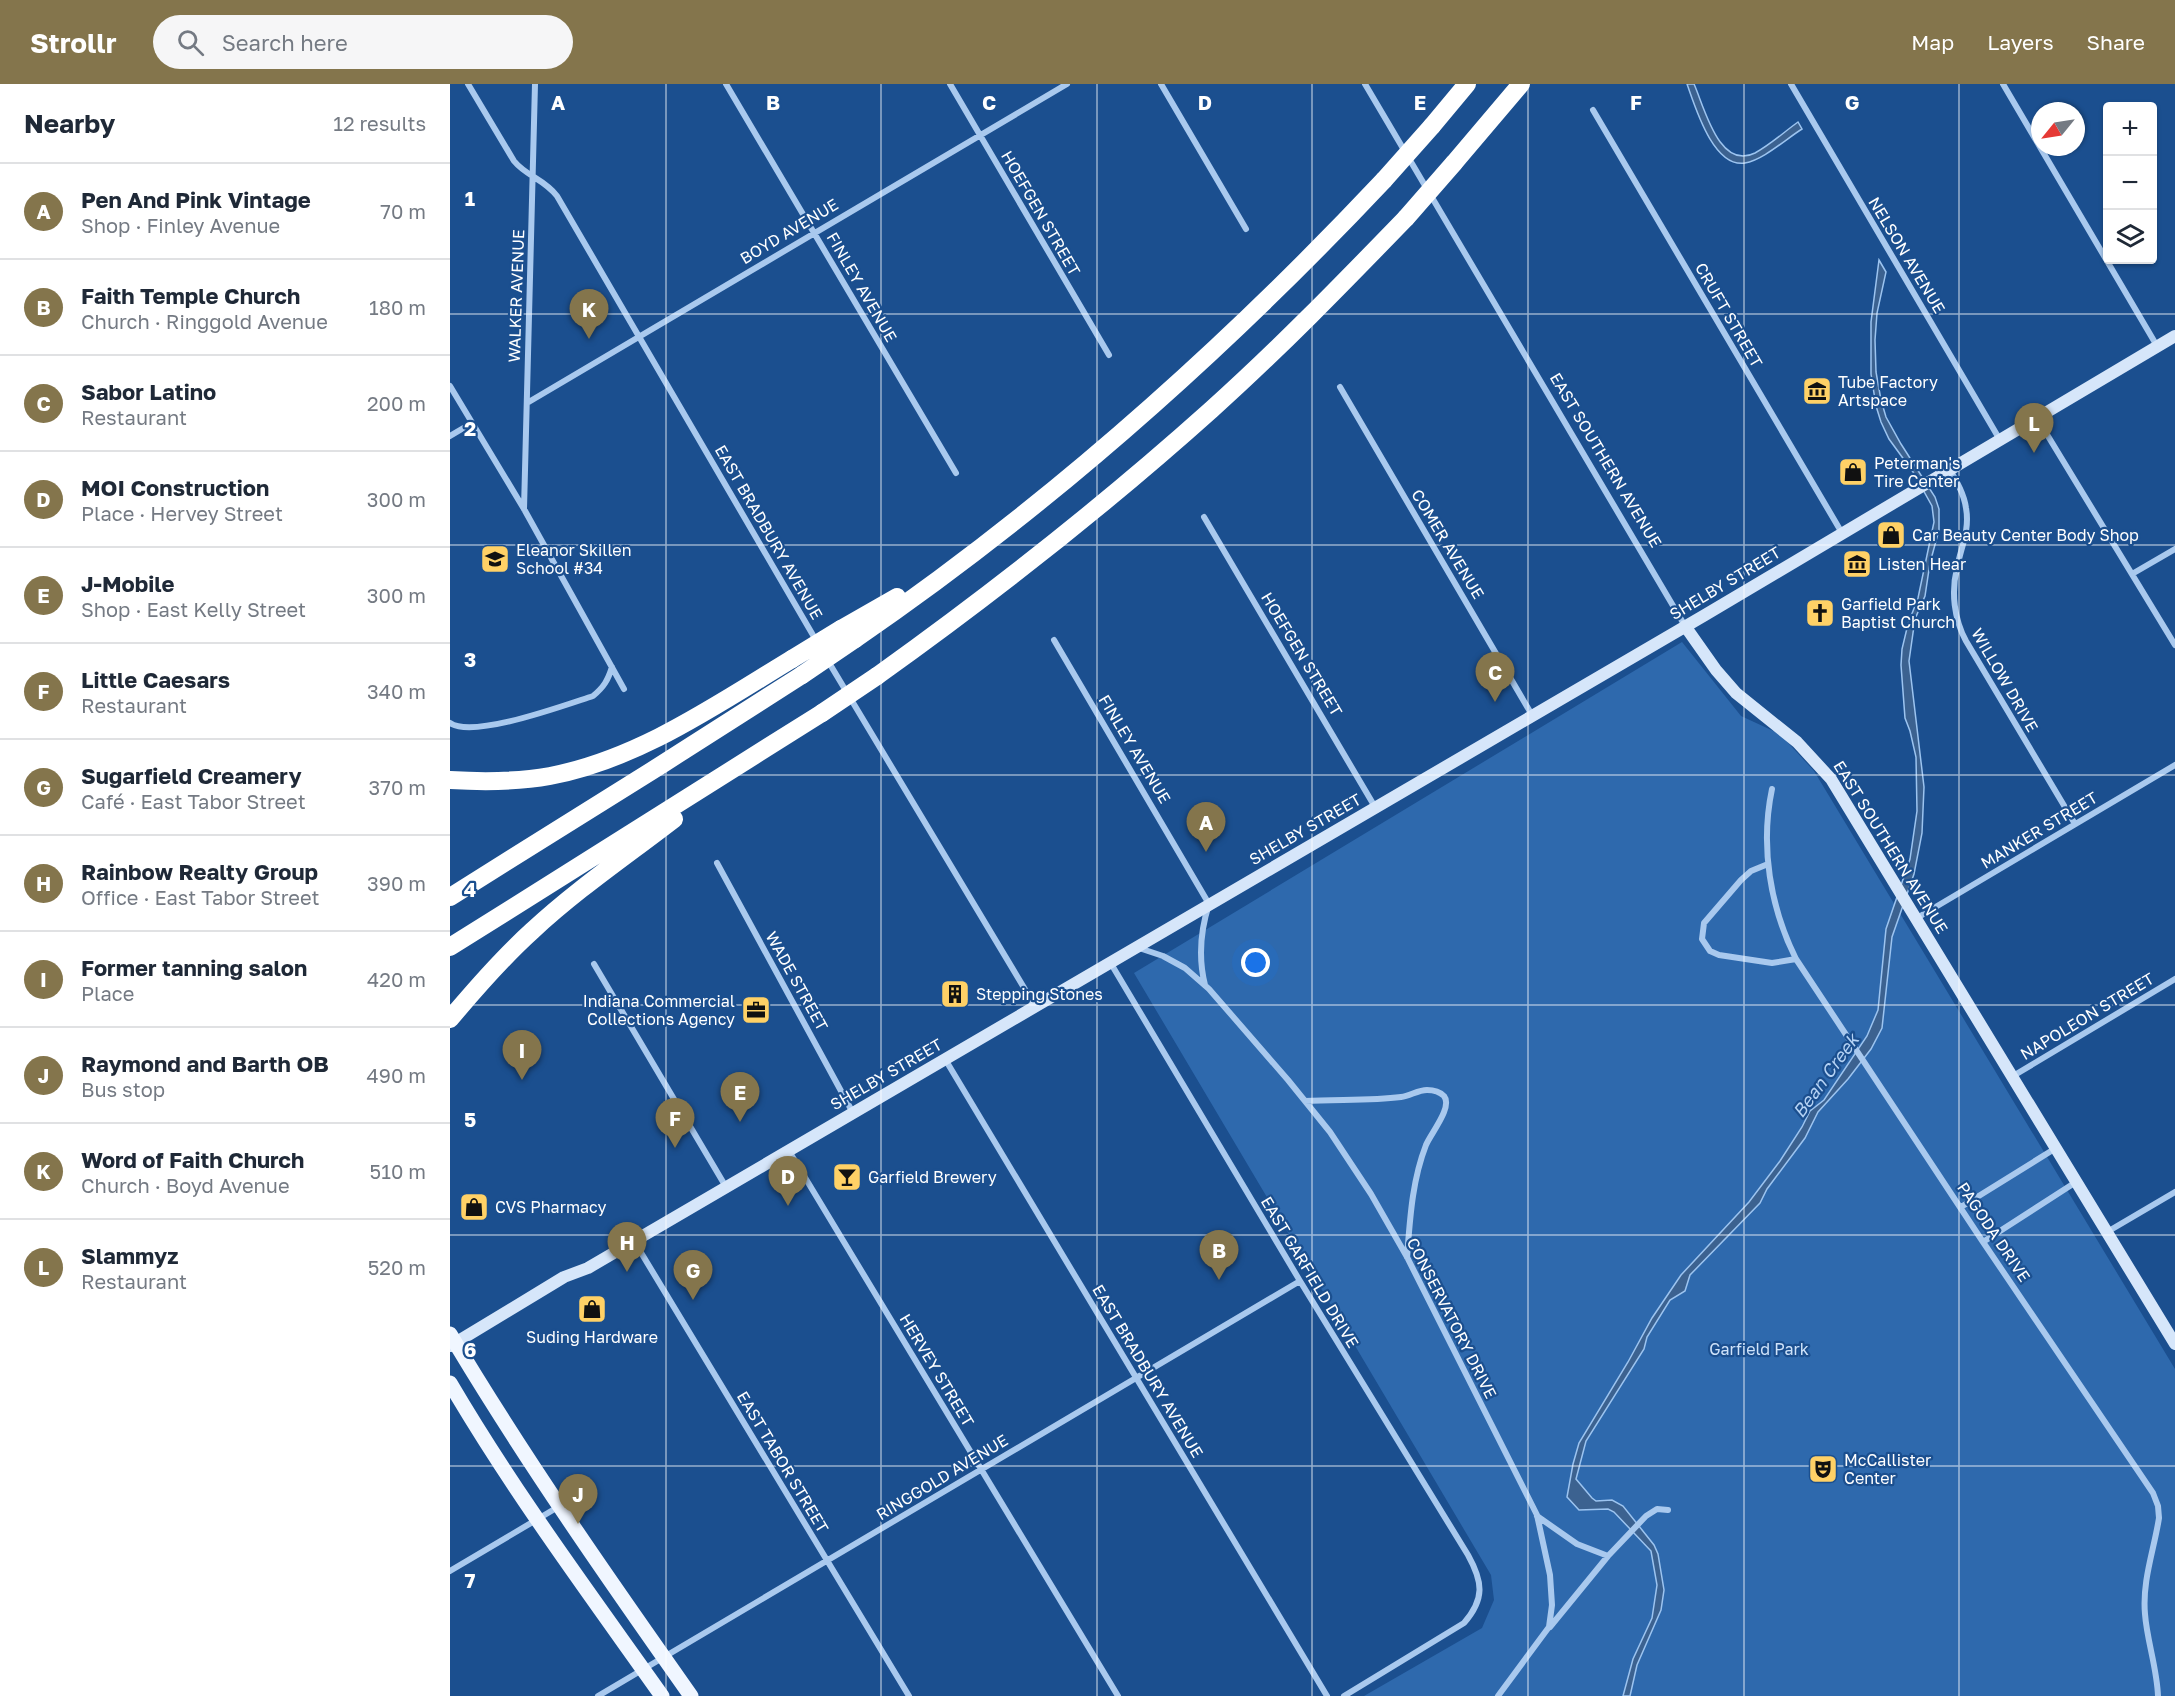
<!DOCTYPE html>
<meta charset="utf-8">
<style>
body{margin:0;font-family:"Golos Text",sans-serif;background:#f6f6f7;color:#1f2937}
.controls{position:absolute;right:18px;top:18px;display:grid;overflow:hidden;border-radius:6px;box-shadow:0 2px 4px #0004}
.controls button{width:54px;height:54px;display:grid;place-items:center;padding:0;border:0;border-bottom:2px solid #e0e1e3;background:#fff;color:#1f2937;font:30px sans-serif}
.compass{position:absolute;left:1581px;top:18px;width:54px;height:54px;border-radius:50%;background:#fff;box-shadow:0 2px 4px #0004;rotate:240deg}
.you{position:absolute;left:806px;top:879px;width:21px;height:21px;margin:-15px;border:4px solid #fff;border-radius:50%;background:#1a73e8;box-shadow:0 0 0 9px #1a73e833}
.badge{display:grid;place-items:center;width:39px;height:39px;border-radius:50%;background:#84754c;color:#fff;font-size:20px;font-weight:700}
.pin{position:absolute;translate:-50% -50px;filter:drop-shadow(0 2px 3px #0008)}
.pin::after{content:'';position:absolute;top:32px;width:21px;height:18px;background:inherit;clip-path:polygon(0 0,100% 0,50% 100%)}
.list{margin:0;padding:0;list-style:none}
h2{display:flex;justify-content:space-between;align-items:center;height:78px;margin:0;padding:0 24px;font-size:26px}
h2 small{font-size:20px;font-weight:400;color:#747a83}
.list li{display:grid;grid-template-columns:39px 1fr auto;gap:18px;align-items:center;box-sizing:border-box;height:96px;padding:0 24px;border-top:2px solid #e0e1e3}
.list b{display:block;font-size:22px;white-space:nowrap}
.list p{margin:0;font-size:20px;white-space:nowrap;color:#747a83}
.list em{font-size:20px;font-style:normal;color:#747a83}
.icon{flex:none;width:33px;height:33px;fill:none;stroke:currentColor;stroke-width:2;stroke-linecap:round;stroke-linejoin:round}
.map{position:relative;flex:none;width:1725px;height:1612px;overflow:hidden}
header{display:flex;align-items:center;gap:36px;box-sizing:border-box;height:84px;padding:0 30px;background:#84754c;color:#fff}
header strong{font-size:28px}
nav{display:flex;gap:33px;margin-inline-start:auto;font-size:21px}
.search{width:420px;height:54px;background:#f6f6f7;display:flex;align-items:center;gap:15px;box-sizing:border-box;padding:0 21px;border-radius:33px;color:#747a83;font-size:22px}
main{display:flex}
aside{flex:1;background:#fff}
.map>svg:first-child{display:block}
</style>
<header>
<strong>Strollr</strong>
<div class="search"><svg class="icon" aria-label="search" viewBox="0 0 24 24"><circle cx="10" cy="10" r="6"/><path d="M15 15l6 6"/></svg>Search here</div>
<nav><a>Map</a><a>Layers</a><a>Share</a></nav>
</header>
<main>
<aside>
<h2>Nearby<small>12 results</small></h2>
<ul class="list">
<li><span class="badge">A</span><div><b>Pen And Pink Vintage</b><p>Shop · Finley Avenue</p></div><em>70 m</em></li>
<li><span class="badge">B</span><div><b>Faith Temple Church</b><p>Church · Ringgold Avenue</p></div><em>180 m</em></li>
<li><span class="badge">C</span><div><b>Sabor Latino</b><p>Restaurant</p></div><em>200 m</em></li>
<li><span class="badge">D</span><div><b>MOI Construction</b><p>Place · Hervey Street</p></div><em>300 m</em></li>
<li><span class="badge">E</span><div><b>J-Mobile</b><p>Shop · East Kelly Street</p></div><em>300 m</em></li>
<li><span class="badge">F</span><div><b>Little Caesars</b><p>Restaurant</p></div><em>340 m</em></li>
<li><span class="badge">G</span><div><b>Sugarfield Creamery</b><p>Café · East Tabor Street</p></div><em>370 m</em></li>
<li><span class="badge">H</span><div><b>Rainbow Realty Group</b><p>Office · East Tabor Street</p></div><em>390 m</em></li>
<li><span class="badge">I</span><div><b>Former tanning salon</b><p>Place</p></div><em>420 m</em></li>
<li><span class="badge">J</span><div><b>Raymond and Barth OB</b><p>Bus stop</p></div><em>490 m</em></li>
<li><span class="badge">K</span><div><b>Word of Faith Church</b><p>Church · Boyd Avenue</p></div><em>510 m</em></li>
<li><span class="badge">L</span><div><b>Slammyz</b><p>Restaurant</p></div><em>520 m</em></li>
</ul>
</aside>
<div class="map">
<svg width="1725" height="1612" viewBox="0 0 1725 1612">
<rect width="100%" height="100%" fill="#1b4f8f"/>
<path fill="#2e69ad" d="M1232,558L1291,632L1330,650L1364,687L1725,1285V1612H914L1032,1544L1044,1516L1041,1491L684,889Z"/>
<path fill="#3c6290" stroke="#9cc4f0" stroke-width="1.5" d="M1237,0H1244C1254,22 1269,87 1305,69C1320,61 1334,48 1348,38L1352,45C1336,55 1313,76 1295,79C1263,84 1245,22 1237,0Z
M1429,176L1436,188L1427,229L1425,256L1426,288L1431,316L1436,333L1451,360L1485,413L1489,425V446L1480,479L1475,512L1465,535L1459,577L1474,703L1472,749L1464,790L1442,853L1432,944L1421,965L1398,995L1368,1028L1355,1054L1317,1105L1310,1119L1240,1191L1235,1207L1220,1216L1197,1253L1194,1265L1136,1357L1126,1395L1142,1414L1146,1417L1162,1416L1173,1422L1204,1461L1208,1470L1214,1506L1211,1526L1187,1581L1180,1612H1173L1183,1575L1202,1534L1207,1501L1201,1467L1164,1428L1158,1425L1129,1426L1117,1413L1123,1380L1129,1359L1178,1278L1202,1234L1231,1191L1299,1118L1330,1077L1352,1043L1360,1027L1374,1016L1417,952L1428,926L1436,845L1460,775L1467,727L1466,673L1460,647L1455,634L1451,581L1452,565L1458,540L1468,514L1484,438L1482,422L1463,388L1439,355L1431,338L1426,322L1421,290V238Z"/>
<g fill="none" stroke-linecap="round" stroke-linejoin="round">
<path stroke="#a9c9ee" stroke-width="6" d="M18,0L64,77C76,92 94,95 107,112L367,558
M276,0L506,389
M500,0L659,271
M711,0L796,145
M915,0L1235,542
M1341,0L1550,356
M1553,0L1590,63
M1143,26L1392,449
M1590,63L1707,262
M0,302L74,425L174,605
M890,303L1082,631
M77,319L617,0
M1587,334L1725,561
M0,352L22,339
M1500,386C1507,398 1514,410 1516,424C1520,446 1511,463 1507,484C1501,508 1504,535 1516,557L1625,740
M74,425L85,0
M754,433L925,723
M1682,490L1725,465
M604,556L759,820C750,848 748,873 755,901
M378,577L585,922
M0,639C23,655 115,621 143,612C154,603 158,596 162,583
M1322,705C1310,762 1320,823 1346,875L1533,1158L1703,1409L1708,1422L1709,1434C1704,1466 1692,1497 1695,1530C1697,1557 1707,1584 1708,1612
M267,779L403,1029
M1318,780L1301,787L1291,796L1254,839L1252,855L1260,867L1269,871L1322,879L1346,875
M1467,834L1725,681
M689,864L713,872L735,884L759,905L838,996L880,1048L921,1110L957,1173L1087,1431L1100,1491L1102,1521L1099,1543L1048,1612
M660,878L850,1197L1018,1471C1033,1498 1035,1515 1014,1539L894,1612
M144,880L276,1103
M495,975L877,1612
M1563,992L1725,895
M855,1017C886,1015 920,1017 951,1013C960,1012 968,1006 977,1006C983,1006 990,1008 994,1012C1003,1023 981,1049 976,1061C962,1097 960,1135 957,1173
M339,1067L668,1612
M1511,1123L1606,1064
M1657,1148L1725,1108
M184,1157L459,1612
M1533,1158L1626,1098
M1087,1432L1127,1460L1158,1472L1196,1432L1207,1425L1218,1426
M0,1487L108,1423
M1100,1543L1158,1472
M148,1612L850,1197"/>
<path stroke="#d6e6fa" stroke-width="12" d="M1235,542L1266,586L1286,609L1347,658L1381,695L1725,1260
M0,1262L114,1193L138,1184L1255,531L1725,252"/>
<path stroke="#f0f6ff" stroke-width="15" d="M0,1250C74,1374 157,1493 241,1612
M0,1299C64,1408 139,1509 212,1612"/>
<path stroke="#fff" stroke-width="18" d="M982,42L1017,0
M1004,79L1071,0
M391,545L447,513
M405,555C599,422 773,267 934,96
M427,592C543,509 655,421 761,326C829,265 893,199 956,134
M0,696C33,698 67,698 100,692C189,675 266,621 342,575
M0,813L211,681L352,591
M0,863L372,629
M0,935C26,904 52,874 82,847C126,806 176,772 224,735"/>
<path stroke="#fff" stroke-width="18" d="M934,96L982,42
M956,134L1004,79
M342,575L391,545
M352,591L405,555
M372,629L427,592"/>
</g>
<path fill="none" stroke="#fff" stroke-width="1.5" stroke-opacity="0.55" d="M216,0V1612M431,0V1612M647,0V1612M862,0V1612M1078,0V1612M1294,0V1612M1509,0V1612M0,230H1725M0,461H1725M0,691H1725M0,921H1725M0,1151H1725M0,1382H1725"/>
<defs>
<g id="museum-square" transform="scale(1.5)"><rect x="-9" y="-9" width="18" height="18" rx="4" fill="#ffd166" stroke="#1b4f8f"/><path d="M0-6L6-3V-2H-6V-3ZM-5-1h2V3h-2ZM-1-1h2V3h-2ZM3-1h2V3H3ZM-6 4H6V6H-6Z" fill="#111"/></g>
<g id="shop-square" transform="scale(1.5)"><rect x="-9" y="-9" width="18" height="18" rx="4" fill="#ffd166" stroke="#1b4f8f"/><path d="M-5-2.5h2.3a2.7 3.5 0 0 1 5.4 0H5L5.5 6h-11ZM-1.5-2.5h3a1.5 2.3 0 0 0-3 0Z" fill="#111"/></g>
<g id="school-square" transform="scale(1.5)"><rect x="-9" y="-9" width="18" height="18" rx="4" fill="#ffd166" stroke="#1b4f8f"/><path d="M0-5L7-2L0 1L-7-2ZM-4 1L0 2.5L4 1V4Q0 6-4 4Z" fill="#111"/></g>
<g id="church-square" transform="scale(1.5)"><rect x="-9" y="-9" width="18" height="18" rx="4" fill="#ffd166" stroke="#1b4f8f"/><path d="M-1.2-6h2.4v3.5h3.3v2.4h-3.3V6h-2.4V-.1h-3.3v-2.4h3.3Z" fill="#111"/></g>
<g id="building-square" transform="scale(1.5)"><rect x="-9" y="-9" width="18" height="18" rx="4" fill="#ffd166" stroke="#1b4f8f"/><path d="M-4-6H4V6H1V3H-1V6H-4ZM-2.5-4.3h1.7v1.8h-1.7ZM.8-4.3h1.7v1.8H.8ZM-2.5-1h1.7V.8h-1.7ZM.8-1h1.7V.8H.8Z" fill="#111"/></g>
<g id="office-square" transform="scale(1.5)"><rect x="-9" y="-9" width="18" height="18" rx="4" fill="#ffd166" stroke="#1b4f8f"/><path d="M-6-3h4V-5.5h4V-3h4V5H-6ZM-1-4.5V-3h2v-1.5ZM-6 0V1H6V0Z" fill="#111"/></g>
<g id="bar-square" transform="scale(1.5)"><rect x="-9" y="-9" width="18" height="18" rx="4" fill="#ffd166" stroke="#1b4f8f"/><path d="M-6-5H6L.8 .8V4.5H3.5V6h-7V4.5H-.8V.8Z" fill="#111"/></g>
<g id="theatre-square" transform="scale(1.5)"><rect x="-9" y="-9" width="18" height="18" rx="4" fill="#ffd166" stroke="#1b4f8f"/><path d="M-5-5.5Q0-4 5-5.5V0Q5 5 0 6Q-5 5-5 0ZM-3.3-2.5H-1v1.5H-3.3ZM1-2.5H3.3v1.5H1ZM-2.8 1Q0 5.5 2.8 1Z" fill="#111"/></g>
</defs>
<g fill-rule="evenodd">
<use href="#museum-square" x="1367" y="307"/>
<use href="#shop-square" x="1403" y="388"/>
<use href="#shop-square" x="1441" y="451"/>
<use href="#school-square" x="45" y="475"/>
<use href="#museum-square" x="1407" y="480"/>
<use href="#church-square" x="1370" y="529"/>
<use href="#building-square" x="505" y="910"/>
<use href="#office-square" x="306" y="926"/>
<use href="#bar-square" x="397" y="1093"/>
<use href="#shop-square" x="24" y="1123"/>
<use href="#shop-square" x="142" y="1225"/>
<use href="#theatre-square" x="1373" y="1385"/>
</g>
<g text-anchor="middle" stroke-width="4.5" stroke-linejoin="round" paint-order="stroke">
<g font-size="16" fill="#fff" stroke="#1b4f8f">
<text transform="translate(591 129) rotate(60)" y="6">HOEFGEN STREET</text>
<text transform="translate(339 147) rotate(-31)" y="6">BOYD AVENUE</text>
<text transform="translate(1457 171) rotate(59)" y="6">NELSON AVENUE</text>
<text transform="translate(412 203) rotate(60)" y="6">FINLEY AVENUE</text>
<text transform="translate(66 212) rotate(-88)" y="6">WALKER AVENUE</text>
<text transform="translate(1279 231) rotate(60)" y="6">CRUFT STREET</text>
<text transform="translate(1156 376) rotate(59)" y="6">EAST SOUTHERN AVENUE</text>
<text transform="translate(319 448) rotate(60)" y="6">EAST BRADBURY AVENUE</text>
<text transform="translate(998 460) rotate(59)" y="6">COMER AVENUE</text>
<text transform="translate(1275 499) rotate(-31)" y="6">SHELBY STREET</text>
<text transform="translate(852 570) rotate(59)" y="6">HOEFGEN STREET</text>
<text transform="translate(1555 596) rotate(60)" y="6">WILLOW DRIVE</text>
<text transform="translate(685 665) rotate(59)" y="6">FINLEY AVENUE</text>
<text transform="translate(855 745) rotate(-30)" y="6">SHELBY STREET</text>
<text transform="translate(1589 746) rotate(-31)" y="6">MANKER STREET</text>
<text transform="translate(1441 763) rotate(58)" y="6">EAST SOUTHERN AVENUE</text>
<text transform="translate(347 897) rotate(61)" y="6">WADE STREET</text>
<text transform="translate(1637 932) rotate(-31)" y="6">NAPOLEON STREET</text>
<text transform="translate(436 990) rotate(-30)" y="6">SHELBY STREET</text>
<text transform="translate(1544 1148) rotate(56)" y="6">PAGODA DRIVE</text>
<text transform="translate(860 1188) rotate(59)" y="6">EAST GARFIELD DRIVE</text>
<text transform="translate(1002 1234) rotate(63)" y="6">CONSERVATORY DRIVE</text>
<text transform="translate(487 1286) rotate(59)" y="6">HERVEY STREET</text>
<text transform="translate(698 1287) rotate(59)" y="6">EAST BRADBURY AVENUE</text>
<text transform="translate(333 1378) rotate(59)" y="6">EAST TABOR STREET</text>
<text transform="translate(492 1393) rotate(-31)" y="6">RINGGOLD AVENUE</text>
</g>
<g font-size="16" fill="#fff" stroke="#1b4f8f" text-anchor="start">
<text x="1388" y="304">Tube Factory<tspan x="1388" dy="18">Artspace</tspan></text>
<text x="1424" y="385">Peterman's<tspan x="1424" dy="18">Tire Center</tspan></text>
<text x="1462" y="457">Car Beauty Center Body Shop</text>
<text x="66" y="472">Eleanor Skillen<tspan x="66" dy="18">School #34</tspan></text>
<text x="1428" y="486">Listen Hear</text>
<text x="1391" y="526">Garfield Park<tspan x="1391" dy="18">Baptist Church</tspan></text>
<text x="526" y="916">Stepping Stones</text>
<text x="285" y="923" text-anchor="end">Indiana Commercial<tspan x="285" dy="18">Collections Agency</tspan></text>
<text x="418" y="1099">Garfield Brewery</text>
<text x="45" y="1129">CVS Pharmacy</text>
<text x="142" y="1259" text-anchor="middle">Suding Hardware</text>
<text x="1394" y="1382">McCallister<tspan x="1394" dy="18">Center</tspan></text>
</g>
<g font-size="16" fill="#cfe3fa" stroke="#1b4f8f">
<text x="1309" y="1271">Garfield Park</text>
</g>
<g font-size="18" font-style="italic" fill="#b5d3f5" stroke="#1b4f8f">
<text transform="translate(1376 992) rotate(-54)" y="6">Bean Creek</text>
</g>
</g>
<g font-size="20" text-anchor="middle" font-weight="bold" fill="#fff" stroke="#1b4f8f" stroke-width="4.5" stroke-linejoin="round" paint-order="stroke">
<text x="108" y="26">A</text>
<text x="323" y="26">B</text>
<text x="539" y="26">C</text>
<text x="755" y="26">D</text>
<text x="970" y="26">E</text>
<text x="1186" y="26">F</text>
<text x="1402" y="26">G</text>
<text x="20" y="122">1</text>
<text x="20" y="352">2</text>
<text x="20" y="583">3</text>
<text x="20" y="813">4</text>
<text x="20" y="1043">5</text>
<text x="20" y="1273">6</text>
<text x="20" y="1504">7</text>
</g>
</svg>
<div class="controls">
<button>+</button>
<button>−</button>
<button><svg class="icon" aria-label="layers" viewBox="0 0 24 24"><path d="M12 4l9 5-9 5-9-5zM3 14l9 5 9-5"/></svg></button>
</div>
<svg class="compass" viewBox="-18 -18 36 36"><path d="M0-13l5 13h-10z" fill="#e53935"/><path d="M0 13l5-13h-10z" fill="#747a83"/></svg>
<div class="you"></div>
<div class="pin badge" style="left:756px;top:768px">A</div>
<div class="pin badge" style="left:769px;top:1196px">B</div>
<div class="pin badge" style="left:1045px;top:618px">C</div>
<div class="pin badge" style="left:338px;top:1122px">D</div>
<div class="pin badge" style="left:290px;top:1038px">E</div>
<div class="pin badge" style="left:225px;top:1064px">F</div>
<div class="pin badge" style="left:243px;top:1216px">G</div>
<div class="pin badge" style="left:177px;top:1188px">H</div>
<div class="pin badge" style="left:72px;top:996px">I</div>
<div class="pin badge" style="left:128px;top:1440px">J</div>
<div class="pin badge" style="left:139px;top:255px">K</div>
<div class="pin badge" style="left:1584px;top:369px">L</div>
</div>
</main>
